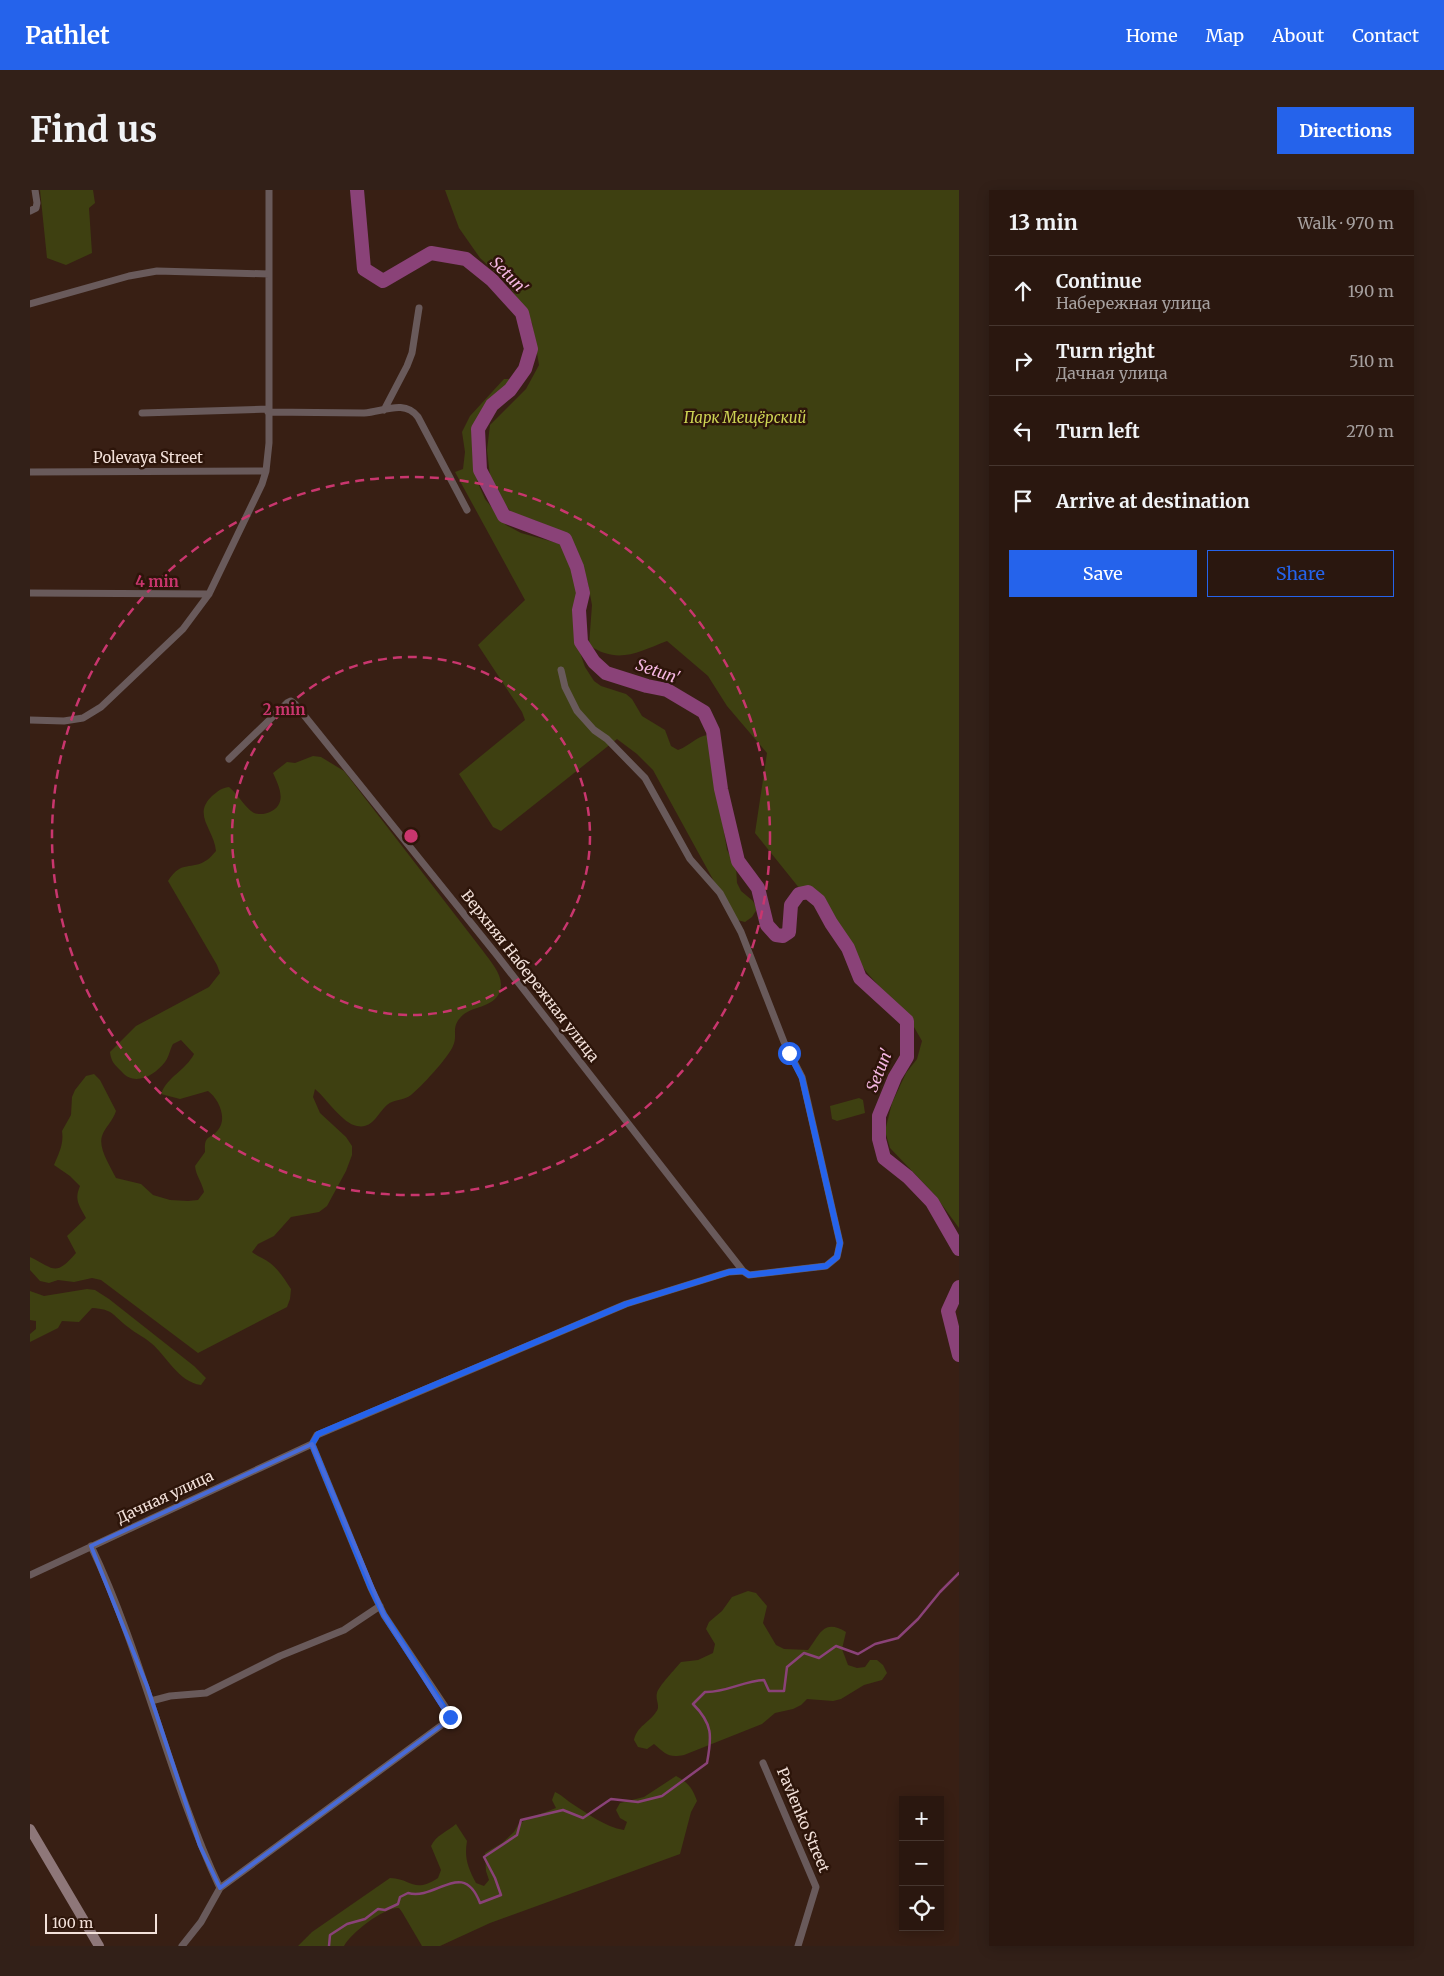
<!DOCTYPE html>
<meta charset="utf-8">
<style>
body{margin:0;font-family:Merriweather,serif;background:#322018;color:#f1f3f6}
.controls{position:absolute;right:15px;bottom:15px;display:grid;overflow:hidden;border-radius:0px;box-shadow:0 2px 12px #0003}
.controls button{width:45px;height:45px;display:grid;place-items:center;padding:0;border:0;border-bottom:1px solid #46362f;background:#2a170f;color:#f1f3f6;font:25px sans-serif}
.scale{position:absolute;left:15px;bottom:12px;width:112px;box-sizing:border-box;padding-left:5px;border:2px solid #f3e1da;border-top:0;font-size:14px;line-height:18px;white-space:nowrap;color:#f3e1da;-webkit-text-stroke:4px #2d150a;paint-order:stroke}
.stop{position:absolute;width:15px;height:15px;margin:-11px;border:4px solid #2563eb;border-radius:50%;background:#fff}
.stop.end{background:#2563eb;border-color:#fff;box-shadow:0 1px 5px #0008}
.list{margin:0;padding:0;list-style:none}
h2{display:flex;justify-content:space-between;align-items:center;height:65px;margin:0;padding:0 20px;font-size:21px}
h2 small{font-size:16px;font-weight:400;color:#a59f9e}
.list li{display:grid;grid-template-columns:32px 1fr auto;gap:15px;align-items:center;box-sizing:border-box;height:70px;padding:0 20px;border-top:1px solid #46362f}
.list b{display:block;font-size:19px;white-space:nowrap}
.list p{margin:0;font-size:16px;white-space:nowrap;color:#a59f9e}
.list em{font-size:16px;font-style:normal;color:#a59f9e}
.actions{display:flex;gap:10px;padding:15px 20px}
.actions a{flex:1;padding:11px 0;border:1px solid #2563eb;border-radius:0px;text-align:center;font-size:18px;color:#2563eb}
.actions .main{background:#2563eb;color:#fff}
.icon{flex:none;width:28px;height:28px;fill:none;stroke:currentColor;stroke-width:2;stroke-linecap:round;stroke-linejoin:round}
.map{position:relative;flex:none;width:929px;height:1756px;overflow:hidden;border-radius:0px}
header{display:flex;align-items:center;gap:30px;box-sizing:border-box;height:70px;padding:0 25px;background:#2563eb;color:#fff}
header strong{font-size:24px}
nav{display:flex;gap:28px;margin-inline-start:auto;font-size:18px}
.intro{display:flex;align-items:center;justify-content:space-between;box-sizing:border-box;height:120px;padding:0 30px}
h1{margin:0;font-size:35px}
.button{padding:12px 22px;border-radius:0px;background:#2563eb;color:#fff;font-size:18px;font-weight:700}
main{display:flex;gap:30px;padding:0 30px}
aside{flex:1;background:#2a170f;border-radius:0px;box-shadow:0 2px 12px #0003}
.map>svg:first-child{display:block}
</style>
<header>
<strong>Pathlet</strong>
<nav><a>Home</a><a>Map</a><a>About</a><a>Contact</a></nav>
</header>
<div class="intro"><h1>Find us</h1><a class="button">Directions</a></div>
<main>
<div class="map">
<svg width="929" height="1756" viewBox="0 0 929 1756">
<rect width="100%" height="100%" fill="#381f14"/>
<path fill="#3e4011" d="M10,0H63L65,13L59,18L62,63L36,75L17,68Z
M415,0H929V1038L904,1004L860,958L855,941L862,913L876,883L887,869L892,851L880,830L839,785L725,643L737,563L697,516L678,486L637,451C608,462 588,475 559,455L562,415L558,394L547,360L526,340L507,331L482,323L468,306L460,286L457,260L460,235L496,199L509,175L502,133L479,95L450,68L429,38Z
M474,189H482L477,197L454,223L446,236L444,276L448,293L455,309L476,335L491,343L531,354L537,360L549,392L544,445L555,477L564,491L571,496L596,504L602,509L612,526L635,540L641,556L648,560C660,556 666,546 678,545L683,552L688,605L697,660L706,676L707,693L711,701L723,711L727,719L722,727L715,732L707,730L703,726L623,580L607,564L587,549L471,641L463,637L429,584L495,530L492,522L448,455L495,410L425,282L433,279L435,262L432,242L440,226Z
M283,566L291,567L314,581L453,761C461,772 475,787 470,801C464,819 440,815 430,828C421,838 428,846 423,856C418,868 391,897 381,905C373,911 364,909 357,915C347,924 343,939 327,936C313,934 296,908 285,899L283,907L290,923L316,947L322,956V965L316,981L297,1016L289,1022L261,1027L244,1046L228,1054L222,1062C228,1067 234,1068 240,1073C249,1080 255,1090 261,1099L260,1109L257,1117L168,1163L71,1090L62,1088L44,1092L28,1090L19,1093L10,1091L0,1080V1067C25,1079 25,1087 46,1063L37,1046L56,1028C49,1015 44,1010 50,996L40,986L24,975C29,963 34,954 32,941L41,925L42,907L45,900L56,886L64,884L70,890L86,921C83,931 75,937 72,946C68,958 80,976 86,988L111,994L123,1005L140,1010L158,1011L168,1010L174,1002C172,992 166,986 165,976L175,962C174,944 180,950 188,940C198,928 188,908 178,901L150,909L131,904C137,887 156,880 164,864L151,850L143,854C140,859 139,867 135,872C125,885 105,897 92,882C85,875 81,872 80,862L106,836L179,797L190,783L187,775L138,691C152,669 161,681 177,670C180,668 183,664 186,661C184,639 162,625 182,606C188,601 191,598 199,597C208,604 215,618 224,623C229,625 236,624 240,622C258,614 249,596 243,583L257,572L265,573Z
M829,908L833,910L835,923L807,931L802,929L800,916Z
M57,1099L65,1100L79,1109L164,1176L176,1188L171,1195C148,1192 137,1166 121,1153C114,1147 105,1143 98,1137C83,1126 84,1119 62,1118L49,1132L32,1131L28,1138L0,1152V1144L6,1139V1131L0,1130V1101L14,1106Z
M718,1401L726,1403L737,1416L733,1433L746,1455L754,1459L778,1460C790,1445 793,1428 816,1442L812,1459L818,1475L827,1478L835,1477L840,1470H847L853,1475L857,1483L852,1490L834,1495L811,1509L803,1511L777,1509L771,1515L763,1519L745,1523L732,1534L654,1565C638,1568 636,1564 624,1554L617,1559L608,1557L604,1550C607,1536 619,1533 626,1522C631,1516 625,1510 627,1503C628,1497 646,1478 651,1472L668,1470L683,1463L685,1454L676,1439L679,1432L692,1421L702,1407Z
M646,1586C658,1592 663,1599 667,1611L661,1622L650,1664L460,1733L410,1756H392L372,1722L369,1718C354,1717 321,1743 314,1756H268L282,1742L360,1688C383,1689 383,1704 408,1688L411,1680L401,1656C406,1645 417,1642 426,1634L437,1651C434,1668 438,1678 446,1693L454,1696L459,1690L456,1681L455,1663L472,1653L484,1642L488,1635L495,1630L526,1618L522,1610L525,1602C532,1605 535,1609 541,1613C557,1623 575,1637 594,1640L597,1632L590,1628L586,1620L590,1613L614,1607Z"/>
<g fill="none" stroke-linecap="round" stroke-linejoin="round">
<path stroke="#8a4278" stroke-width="2.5" d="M299,1756L300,1745L317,1734L335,1729L348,1719L355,1720L368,1714L370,1707L378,1703C406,1711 433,1668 450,1713L471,1705L465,1688L454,1667L487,1645L491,1630L533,1620L553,1628L581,1609L608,1612L632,1606L677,1573C682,1546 683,1534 663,1514L675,1502C695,1503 713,1491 734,1490L739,1501H754L757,1477L774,1463L789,1468L806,1456L828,1464L845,1454L868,1448L888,1429L910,1402L929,1383"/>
<path stroke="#8a4278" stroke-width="14" d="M327,0L334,79L353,91L401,63L436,69L462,90L492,123L501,159L495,179L480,200L462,215L448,239L450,280L474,326L535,349L547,377L553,403L549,420L551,452L564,472L576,483L617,496L637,500L674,522L683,541L691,599L708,671L728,698L737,735L746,745L753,746L759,742L761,715L769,704L778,702L789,711L801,733L818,758L830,788L877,831V867L865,887L849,926V949L854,968L878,987L902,1012L929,1059
M929,1097L918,1121L929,1165"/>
<path stroke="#695a5b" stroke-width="7" d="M0,21L6,18L7,13L5,0
M0,114L99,86L127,81L239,84
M354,220L377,176L382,163L389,118
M238,222L334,223C353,222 374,209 388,227L437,320
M112,223L238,219
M0,282L236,281
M0,403L179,404
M0,530L34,531L53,528L71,517L153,439L179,404L232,294L236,281L239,253V0
M199,569L257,513L261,511L265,514L466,764L713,1081
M282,1254L287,1245L596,1114L699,1082L713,1081L719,1085L796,1076L807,1067L810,1053L772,887L754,852L711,742L690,703L660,669L615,588L577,549L564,540L547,521L535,497L531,480
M61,1356C114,1467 138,1588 190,1698
M0,1385L282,1254
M121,1511L140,1506L176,1503L250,1466L314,1440L350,1416
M733,1573L786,1697L768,1756
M152,1756L171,1732L190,1698L420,1529V1524L354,1425L341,1398L282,1254"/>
<path stroke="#8e7779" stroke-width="10" d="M0,1639L69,1756"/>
</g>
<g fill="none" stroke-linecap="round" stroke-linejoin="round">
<path stroke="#2563eb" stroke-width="6" d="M420,1527L354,1425L341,1398L282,1254L288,1244L596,1114L699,1082L713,1081L719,1085L796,1076L807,1067L810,1053L772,888L759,863"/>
</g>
<path fill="none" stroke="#486bd8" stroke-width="4" stroke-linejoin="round" d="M282,1254L354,1425L420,1529L190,1698L170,1656L117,1496L61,1356Z"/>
<g fill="none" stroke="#c9366e" stroke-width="2.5" stroke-dasharray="9 6">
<circle cx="381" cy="646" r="179"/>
<circle cx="381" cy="646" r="359"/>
</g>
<g text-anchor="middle" stroke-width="5" stroke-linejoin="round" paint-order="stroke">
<g font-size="15" font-style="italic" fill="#ccd253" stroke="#2d150a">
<text x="715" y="233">Парк Мещёрский</text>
</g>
<g font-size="15" fill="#f3e1da" stroke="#2d150a">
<text x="118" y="273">Polevaya Street</text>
<text transform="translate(500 786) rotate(52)" y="5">Верхняя Набережная улица</text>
<text transform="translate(135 1307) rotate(-25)" y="5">Дачная улица</text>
<text transform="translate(773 1630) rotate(67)" y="5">Pavlenko Street</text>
</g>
<g font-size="16" font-style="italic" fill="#f5b7e2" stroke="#2d150a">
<text transform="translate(479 85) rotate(45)" y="6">Setun'</text>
<text transform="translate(628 481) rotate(19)" y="6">Setun'</text>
<text transform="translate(849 880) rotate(-68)" y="6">Setun'</text>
</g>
</g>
<circle cx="381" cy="646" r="8" fill="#c9366e" stroke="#2d150a" stroke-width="2.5"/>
<g font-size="15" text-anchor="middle" font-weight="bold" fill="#c9366e" stroke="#2d150a" stroke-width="5" stroke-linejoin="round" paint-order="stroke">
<text x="127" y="397">4 min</text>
<text x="254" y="525">2 min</text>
</g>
</svg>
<div class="controls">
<button>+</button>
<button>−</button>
<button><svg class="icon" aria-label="locate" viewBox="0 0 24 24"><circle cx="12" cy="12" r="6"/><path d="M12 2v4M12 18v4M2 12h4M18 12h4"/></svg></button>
</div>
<div class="scale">100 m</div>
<div class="stop" style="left:759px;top:863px"></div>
<div class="stop end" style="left:420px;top:1527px"></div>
</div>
<aside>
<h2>13 min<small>Walk · 970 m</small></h2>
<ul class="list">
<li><svg class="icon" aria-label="ahead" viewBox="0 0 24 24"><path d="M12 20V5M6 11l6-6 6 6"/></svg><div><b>Continue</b><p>Набережная улица</p></div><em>190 m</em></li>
<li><svg class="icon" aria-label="right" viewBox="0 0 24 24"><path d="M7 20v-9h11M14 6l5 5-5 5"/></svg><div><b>Turn right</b><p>Дачная улица</p></div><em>510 m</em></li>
<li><svg class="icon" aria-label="left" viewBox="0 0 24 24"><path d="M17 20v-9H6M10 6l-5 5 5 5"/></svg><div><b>Turn left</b></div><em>270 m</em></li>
<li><svg class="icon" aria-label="arrive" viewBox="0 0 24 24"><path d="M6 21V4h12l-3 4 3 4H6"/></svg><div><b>Arrive at destination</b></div></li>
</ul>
<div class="actions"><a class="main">Save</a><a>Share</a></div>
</aside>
</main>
